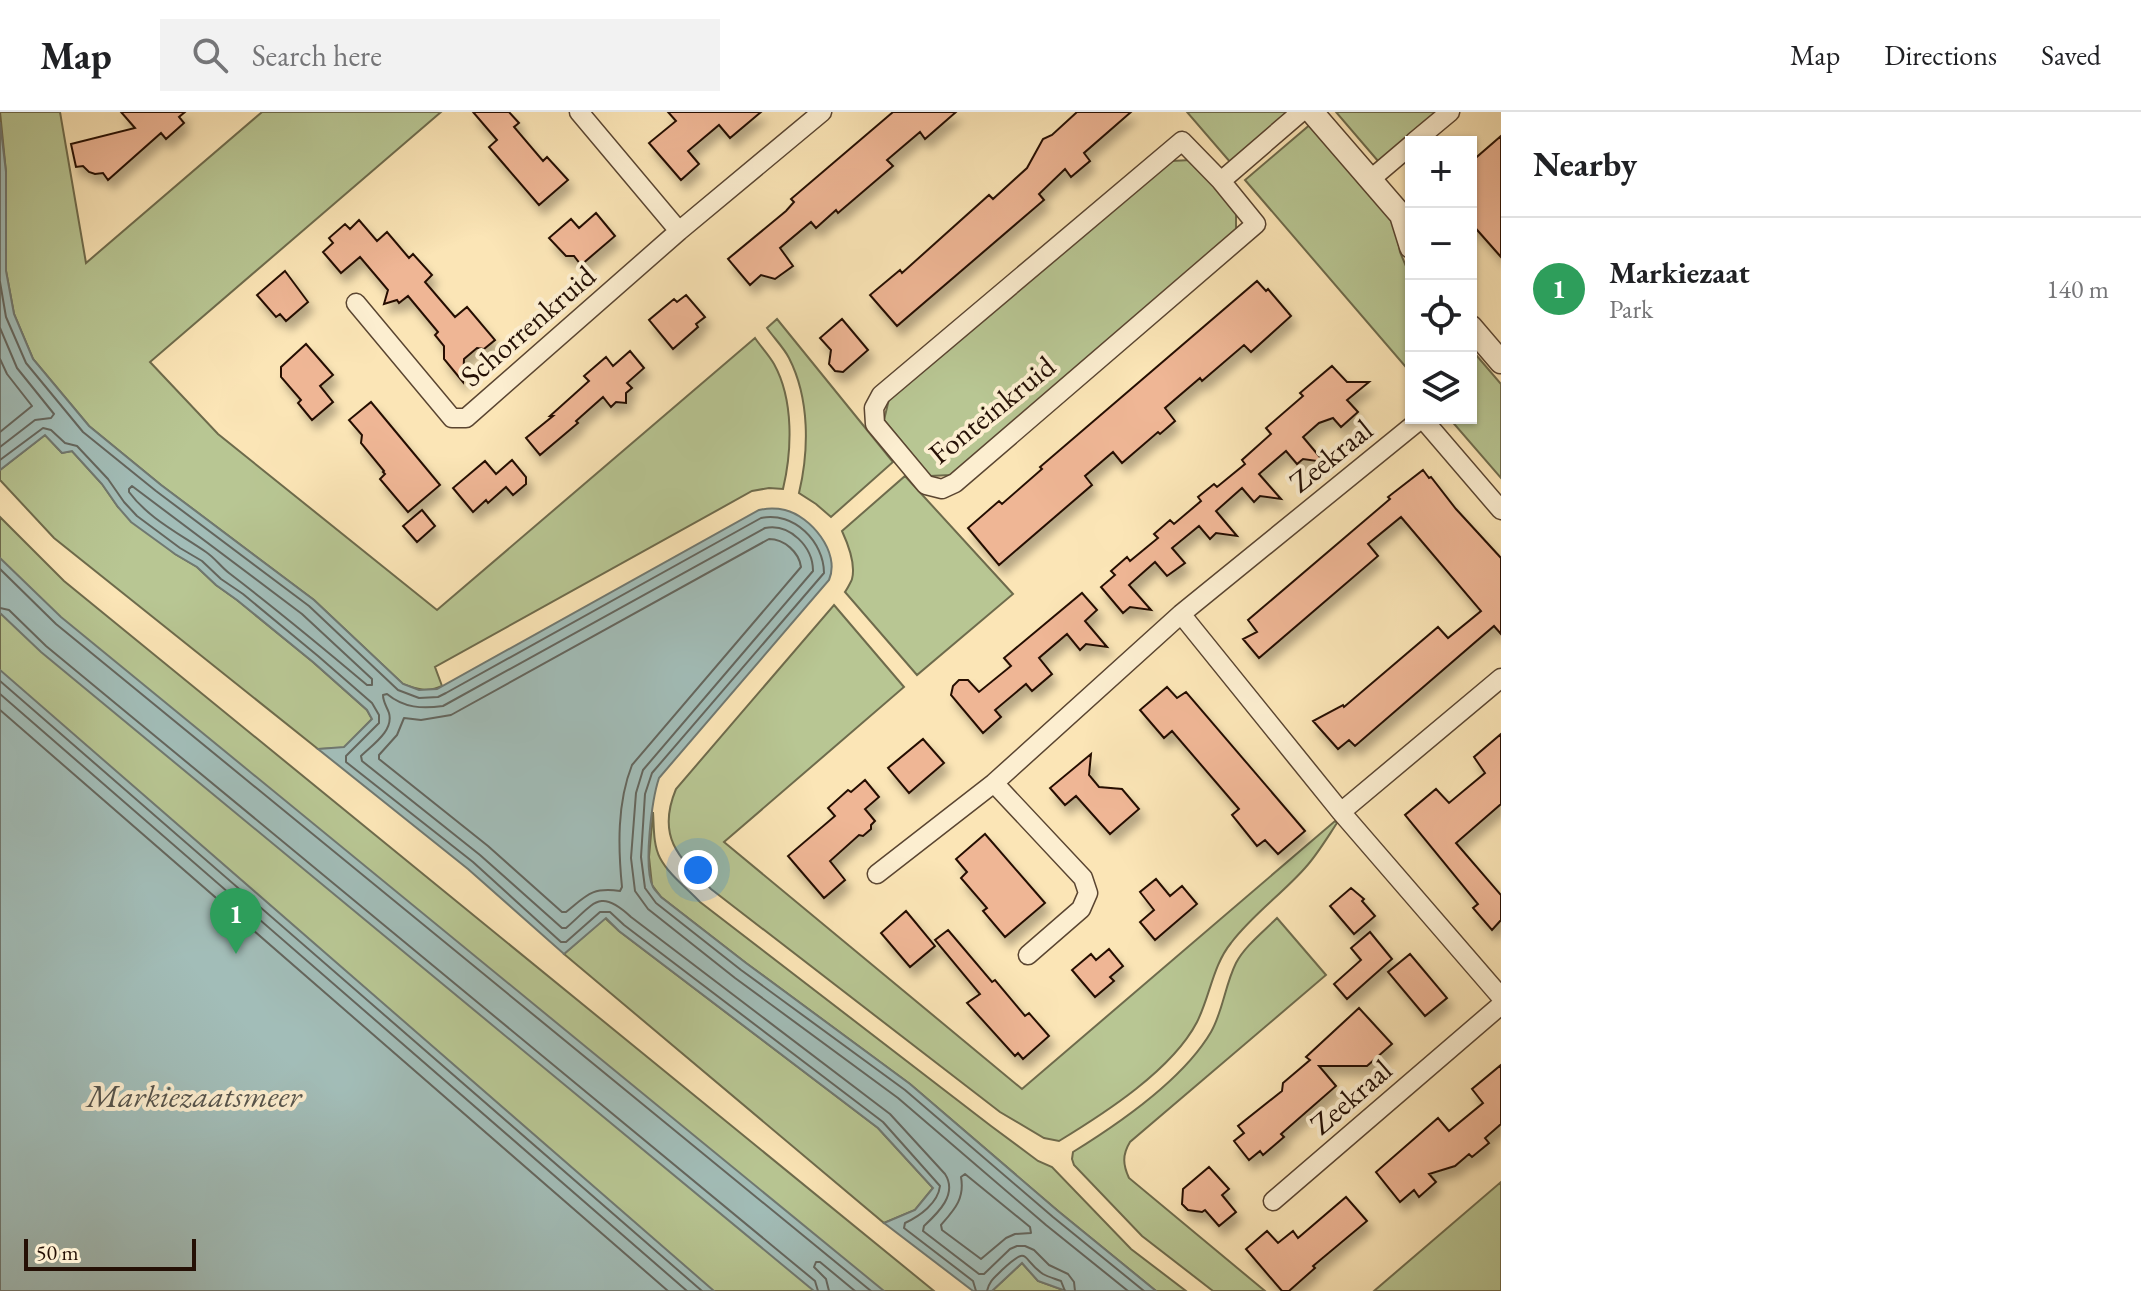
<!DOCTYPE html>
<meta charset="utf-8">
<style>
body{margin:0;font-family:"EB Garamond",serif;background:#f2f2f2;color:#202124}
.controls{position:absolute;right:24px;top:24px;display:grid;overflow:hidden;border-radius:0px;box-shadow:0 2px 6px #0004}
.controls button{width:72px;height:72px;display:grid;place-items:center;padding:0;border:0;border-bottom:2px solid #e0e0e0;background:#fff;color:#202124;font:40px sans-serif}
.scale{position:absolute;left:24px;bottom:20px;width:172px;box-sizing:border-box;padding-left:8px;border:4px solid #251005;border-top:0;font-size:22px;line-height:28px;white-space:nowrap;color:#251005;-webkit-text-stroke:6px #fceed0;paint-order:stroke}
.you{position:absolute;left:698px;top:758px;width:28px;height:28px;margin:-20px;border:6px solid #fff;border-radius:50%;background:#1a73e8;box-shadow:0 0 0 12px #1a73e833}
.badge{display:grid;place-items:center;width:52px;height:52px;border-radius:50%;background:#8f2418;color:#fff;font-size:26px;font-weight:700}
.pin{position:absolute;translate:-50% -66px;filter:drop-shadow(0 2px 4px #0008)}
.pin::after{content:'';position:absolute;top:42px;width:28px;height:24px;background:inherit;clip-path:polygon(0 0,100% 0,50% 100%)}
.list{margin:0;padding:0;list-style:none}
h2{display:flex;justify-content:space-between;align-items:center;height:104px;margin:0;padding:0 32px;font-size:34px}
h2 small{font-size:26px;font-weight:400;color:#757577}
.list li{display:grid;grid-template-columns:52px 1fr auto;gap:24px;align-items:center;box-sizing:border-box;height:144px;padding:0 32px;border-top:2px solid #e0e0e0}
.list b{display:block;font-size:30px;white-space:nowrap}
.list p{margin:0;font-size:26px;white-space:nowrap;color:#757577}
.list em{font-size:26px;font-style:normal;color:#757577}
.icon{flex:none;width:44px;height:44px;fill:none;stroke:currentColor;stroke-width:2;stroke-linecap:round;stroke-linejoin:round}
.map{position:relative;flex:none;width:1501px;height:1179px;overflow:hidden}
header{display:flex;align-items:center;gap:48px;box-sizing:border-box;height:112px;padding:0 40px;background:#fff;border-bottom:2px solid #e0e0e0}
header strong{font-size:38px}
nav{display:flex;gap:44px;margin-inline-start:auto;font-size:28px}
.search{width:560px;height:72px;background:#f2f2f2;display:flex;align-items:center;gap:20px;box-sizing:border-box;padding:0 28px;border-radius:0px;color:#757577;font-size:30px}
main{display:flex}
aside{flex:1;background:#fff}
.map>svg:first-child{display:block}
</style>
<header>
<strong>Map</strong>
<div class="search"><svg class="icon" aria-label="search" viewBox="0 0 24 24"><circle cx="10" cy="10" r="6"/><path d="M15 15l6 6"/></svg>Search here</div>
<nav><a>Map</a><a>Directions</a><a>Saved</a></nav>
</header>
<main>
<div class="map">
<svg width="1501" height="1179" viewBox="0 0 1501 1179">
<defs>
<filter id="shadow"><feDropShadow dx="5" dy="9" stdDeviation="4" flood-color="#0004"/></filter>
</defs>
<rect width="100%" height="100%" fill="#fbe5b6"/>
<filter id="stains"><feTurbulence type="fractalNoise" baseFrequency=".0025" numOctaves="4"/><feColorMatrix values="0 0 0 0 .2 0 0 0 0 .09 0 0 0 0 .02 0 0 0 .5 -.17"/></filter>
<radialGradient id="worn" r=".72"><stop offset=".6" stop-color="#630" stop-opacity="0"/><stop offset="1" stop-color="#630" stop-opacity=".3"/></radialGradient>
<path fill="#b8c693" stroke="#6e6b4c" stroke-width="2" d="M0,0H60L86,151L262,0H441L150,250L218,322L437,498L755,226C761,235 769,243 774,252C794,288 792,339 783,377L769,376L752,379L435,555L442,574C428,581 416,577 403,572L314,488L161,373L89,314L33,247L14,202L6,159V60Z
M1187,0H1290L1231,51Z
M1336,0H1438L1384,47L1378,49Z
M1312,11L1395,111L1400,140L1411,166V261L1245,68Z
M1191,48L1236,100V121L951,363L930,364L884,308L889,287L1171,49Z
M777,207L893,350L831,405L816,392L799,381C809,339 810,287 789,246C784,236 774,226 767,216Z
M1471,237L1501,272V366L1449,306H1471Z
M45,323L62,341L72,339L102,372L118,395L175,442L197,455L216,473L237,488L313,550L367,598L372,607L344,636L318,637L54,426L0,368V358Z
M905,364L1013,482L917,563L845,480C846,479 852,468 852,467C856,452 848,432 842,419Z
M0,405L64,469L934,1179H0Z
M834,493L904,575L724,730L1022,977L1335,709L1337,711C1327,726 1317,743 1305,756C1282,782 1252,803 1231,831C1213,853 1210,884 1197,910C1172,958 1105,1001 1059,1029L1044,1026L1000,1000L711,777C679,746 656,725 676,677Z
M653,700C654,714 653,733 660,746C669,763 687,776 700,790L991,1014L1038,1049L1052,1055L1131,1137L1186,1179H1156L1058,1099L910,972L746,851L661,785L652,773L649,745Z
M605,806L619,819L878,1016L933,1076L915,1098L884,1111L564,842Z
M1277,806L1326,863L1130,1030C1122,1043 1123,1053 1129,1066L1265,1179H1213L1142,1124L1074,1053L1072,1047L1073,1040C1120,1011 1183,968 1211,920C1223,899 1225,873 1236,851C1245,834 1263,820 1277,806Z
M1501,1070V1179H1374Z
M1022,1151L1038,1169L1066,1179H992Z"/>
<path fill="#a2bdb8" stroke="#707870" stroke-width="2" d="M0,10L6,60V159L14,202L33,247L89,314L161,373L314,488L403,572L419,578L437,577L759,398C768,396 776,396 785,398C810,404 841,440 829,468L659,666C652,687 643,755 653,775C655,779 659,782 661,785L746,851L910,972L1058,1099L1156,1179H1066L1038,1169L1022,1151L992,1179H973L884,1111L915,1098L933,1076L878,1016L619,819L606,806L564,842L468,757L318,637L344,635L372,607L367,598L313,550L237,488L216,473L197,455L175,442L131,410L118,395L102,372L72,339L62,341L45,323L0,358Z
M0,446L61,505L884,1179H814L41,540L0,501Z
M0,558L714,1179H0Z"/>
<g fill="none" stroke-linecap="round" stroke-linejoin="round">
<path stroke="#64665e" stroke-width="2" d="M0,170L6,205L26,251L83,320L156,379L309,494L398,578L419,586L438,585L446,581L761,406C794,399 824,430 824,461L652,661L645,682L641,745L645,776L656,791L741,858L905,978L1053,1105L1144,1179
M0,216L17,256L54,302L51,306L35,308L0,335
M0,247L7,262L32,294L0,320
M0,348L43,316L51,318L65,331L77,334L108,367L124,390L137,404L180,436L202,449L221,467L243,482L318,544L372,591L379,603V611L346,644V650L473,750L561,830H566L600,800H610L624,813L883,1010L940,1074C938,1091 920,1104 905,1111L904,1116L973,1169L976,1179
M132,374L302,502L372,567V573H367C322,535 276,497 229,461C221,455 215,446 206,440C180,422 148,406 129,380V377Z
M769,427C784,427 799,440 801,455L632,653C617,691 618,735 622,775L620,779C592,775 587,783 566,800H562L488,734L379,647V643L397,623L404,606L421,608L451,603Z
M0,457L56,512L871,1179
M0,496L9,498L46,534L815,1169L818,1179
M0,569L702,1179
M0,582L687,1179
M0,598L668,1179
M965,1062L1030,1115L1031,1121L1015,1122L1006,1126L981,1147L942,1118L941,1113C954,1098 965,1087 961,1065Z
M829,1179L826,1167L814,1155L816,1150H820L855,1179
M987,1179C989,1169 995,1165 1002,1158C1030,1132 1021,1147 1043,1162C1048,1165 1056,1167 1061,1169L1065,1179
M1075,1179L1074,1170L1068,1162L1049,1153L1034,1138L1025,1134H1017L1010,1137L984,1162H979L923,1119L924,1114C938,1101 958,1082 945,1062L890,1002L631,805C599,775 594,792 566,816H562L480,743L362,649L361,644C372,633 394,619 389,601C387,595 383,590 383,583L387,582C404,596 422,597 443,594L765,416C790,411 813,435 813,459L643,658L636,681L631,746L635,779L648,797L735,866L898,986L1046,1113L1128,1179"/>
</g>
<path fill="#efb695" stroke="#251005" stroke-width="2" filter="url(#shadow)" d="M121,0H185L179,5L184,11L166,27L161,21L108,68L103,61L95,62L89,60L83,54L76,55L71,32L135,16Z
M473,0H509L519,11L514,15L543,49L547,45L568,68L539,93L489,35L497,28Z
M668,0H761L730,26L719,13L688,39L699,52L681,68L649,31L676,9Z
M893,0H956L925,27L920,20L887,48L893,54L838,101L836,98L816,116L811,110L780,136L793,154L775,167L761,163L750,173L728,147L786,99L794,90L791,87Z
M1077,0H1131L1084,41L1090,49L1071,65L1065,57L1039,82L1044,88L897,214L870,183L900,158L902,161L989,83L993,87L1027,56L1043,27L1052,23Z
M1501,24V145L1471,111V50Z
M596,101L615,124L581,153L574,144H566L549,126L571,107L579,116Z
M359,108L377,129L387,120L409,146L413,142L432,163L425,170L455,205L467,195L495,228L484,237L477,236L464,247L463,270L444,247V234L435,223L438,220L408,184L399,191L397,188L384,192L388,178L360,145L341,161L323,140L333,131L329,126L345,112L350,117Z
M285,159L308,190L286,209L280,202L276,205L257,183Z
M1257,169L1266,179L1268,177L1291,204L1251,240L1244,233L1202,269L1200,266L1165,296L1175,309L1160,322L1158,320L1122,351L1113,340L1085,364L1092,373L999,453L968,416L999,389L1002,392L1042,357L1040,355Z
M686,183L705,205L696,212L698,215L673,237L649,208L674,187L677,190Z
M842,207L868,238L843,260L835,259L829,252L831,238L820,226Z
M306,232L333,263L320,274L333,290L312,308L298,291L301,288L281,265V255Z
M630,239L644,256L627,271L632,276L626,281V291L616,290L611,295L603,285L576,309L578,311L540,343L526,326L553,304H550L589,269L584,264L606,245L613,254Z
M1332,254L1347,270H1369L1347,288L1358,300L1341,315L1333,306L1319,311L1303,325L1324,350L1303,347L1297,352L1286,339L1259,362L1281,387L1260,384L1254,390L1242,376L1216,399L1237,424L1216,421L1210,427L1199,414L1172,436L1185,451L1167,464L1155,450L1129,473L1151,498L1130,495L1123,501L1101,475L1115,463L1111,459L1127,445L1130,449L1158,426L1154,422L1170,408L1174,412L1201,389L1198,385L1214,372L1217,375L1245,352L1242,348L1271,322L1266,316L1303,284L1300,281Z
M371,290L440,373L408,400L380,367L385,362L383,360L384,359L361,331L362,323L349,308Z
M512,348L526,365V372L513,383L506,375L488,391L486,388L473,400L453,376L485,349L496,362Z
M1423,358L1429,366L1431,365L1456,397L1501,446V522L1494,514L1355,634L1349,628L1338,637L1313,609L1343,593L1344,595L1438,515L1448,526L1481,499L1401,405L1368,432L1378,444L1259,546L1243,527L1257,520L1248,508L1390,387L1388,385Z
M422,398L435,414L417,430L403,414Z
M1082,481L1097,498L1085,509L1107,535L1086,532L1080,538L1067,522L1039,546L1052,562L1032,579L1026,572L995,598L1001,605L983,621L951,583L953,574L959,568H968L979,580L1011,554L1004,546Z
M1167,575L1177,586L1186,580L1305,719L1278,742L1265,728L1257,734L1232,703L1239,697L1172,619L1164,626L1140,598Z
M1501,622V692L1456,731L1501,783V808L1492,818L1473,796L1478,792L1405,703L1436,677L1449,691L1485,661L1474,645Z
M923,627L944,651L909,681L888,656Z
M1091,642L1089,663L1099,675L1122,677L1139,697L1110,722L1076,684L1065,693L1050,676Z
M865,668L879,685L865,697L875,709L871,713V717L863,724L859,723L830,749L845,768L824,786L788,744L835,704L828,696L848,678L851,680Z
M985,722L1045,791L1005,825L983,799L987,796L961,766L967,760L956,747Z
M1156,767L1170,784L1182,774L1197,792L1155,828L1140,810L1154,798L1140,780Z
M1351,776L1364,787L1362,789L1375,804L1354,822L1330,794Z
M906,799L935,834L910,855L881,821Z
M948,818L992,870L995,868L1025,904L1029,901L1049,924L1023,947L1018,941L1015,944L967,891L980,882L935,828Z
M1370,820L1392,847L1347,887L1334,872L1361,848L1351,836Z
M1109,837L1123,854L1110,865L1114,869L1095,885L1072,858L1091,842L1096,848Z
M1410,842L1447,886L1425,904L1388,860Z
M1359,896L1392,932L1367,954H1319L1336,974L1281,1022L1284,1025L1263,1043L1260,1039L1249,1048L1234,1029L1244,1021L1238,1014L1282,979L1283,971L1310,948L1306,945Z
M1501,953V1012L1485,1026L1489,1031L1472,1045L1469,1042L1455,1054L1429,1062L1436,1070L1419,1085L1414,1078L1400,1090L1376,1060L1438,1006L1449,1019L1483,991L1472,977Z
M1209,1055L1229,1077L1222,1083L1236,1100L1219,1114L1205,1098L1202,1100L1188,1098L1182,1092L1183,1077Z
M1346,1085L1367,1109L1313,1154L1315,1156L1289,1179H1282L1246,1137L1267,1119L1278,1131L1293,1119L1298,1126Z"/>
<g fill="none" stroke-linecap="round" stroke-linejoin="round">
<g stroke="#5a4531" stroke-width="21">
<path id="minor" d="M579,0L679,119
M1182,29L1221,69L1256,112L955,371L942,377L926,373L875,312L874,296L881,283Z
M1414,30L1450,0
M1371,67L1411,33
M1221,69L1301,0
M356,191L452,306H466L679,119L822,0
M1181,502L1341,700L1501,885
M994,671L1083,766L1088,781L1081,797L1028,843
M1341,700L1501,566
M877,762L994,671L1181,502L1422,306L1501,398
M1273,1089L1501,893"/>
</g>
<g stroke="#5a4531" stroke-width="25">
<path id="tertiary" d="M1312,0L1401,103L1411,135
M1471,215L1501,250"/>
</g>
<use href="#minor" stroke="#fceed0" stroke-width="18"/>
<use href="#tertiary" stroke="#fceed0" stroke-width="22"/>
</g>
<g text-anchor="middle" stroke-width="8" stroke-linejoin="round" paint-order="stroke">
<g font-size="30" fill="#251005" stroke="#fceed0">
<text transform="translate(528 214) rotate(-41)" y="10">Schorrenkruid</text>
<text transform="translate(992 298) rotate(-39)" y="10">Fonteinkruid</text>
<text transform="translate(1331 344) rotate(-39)" y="10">Zeekraal</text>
<text transform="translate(1351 985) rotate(-41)" y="10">Zeekraal</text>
</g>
<g font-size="32" font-style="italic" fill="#57554d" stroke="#fceed0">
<text x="194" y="995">Markiezaatsmeer</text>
</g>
</g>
<rect width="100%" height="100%" filter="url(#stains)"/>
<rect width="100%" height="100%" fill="url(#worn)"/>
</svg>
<div class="controls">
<button>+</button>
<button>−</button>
<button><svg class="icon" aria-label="locate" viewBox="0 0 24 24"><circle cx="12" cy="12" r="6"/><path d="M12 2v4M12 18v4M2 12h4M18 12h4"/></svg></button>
<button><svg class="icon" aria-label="layers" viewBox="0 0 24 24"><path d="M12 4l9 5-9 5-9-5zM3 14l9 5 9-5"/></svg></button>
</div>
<div class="scale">50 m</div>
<div class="you"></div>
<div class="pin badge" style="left:236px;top:842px;background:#2e9e5b">1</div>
</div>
<aside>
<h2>Nearby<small></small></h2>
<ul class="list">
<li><span class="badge" style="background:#2e9e5b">1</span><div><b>Markiezaat</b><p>Park</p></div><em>140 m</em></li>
</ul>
</aside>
</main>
